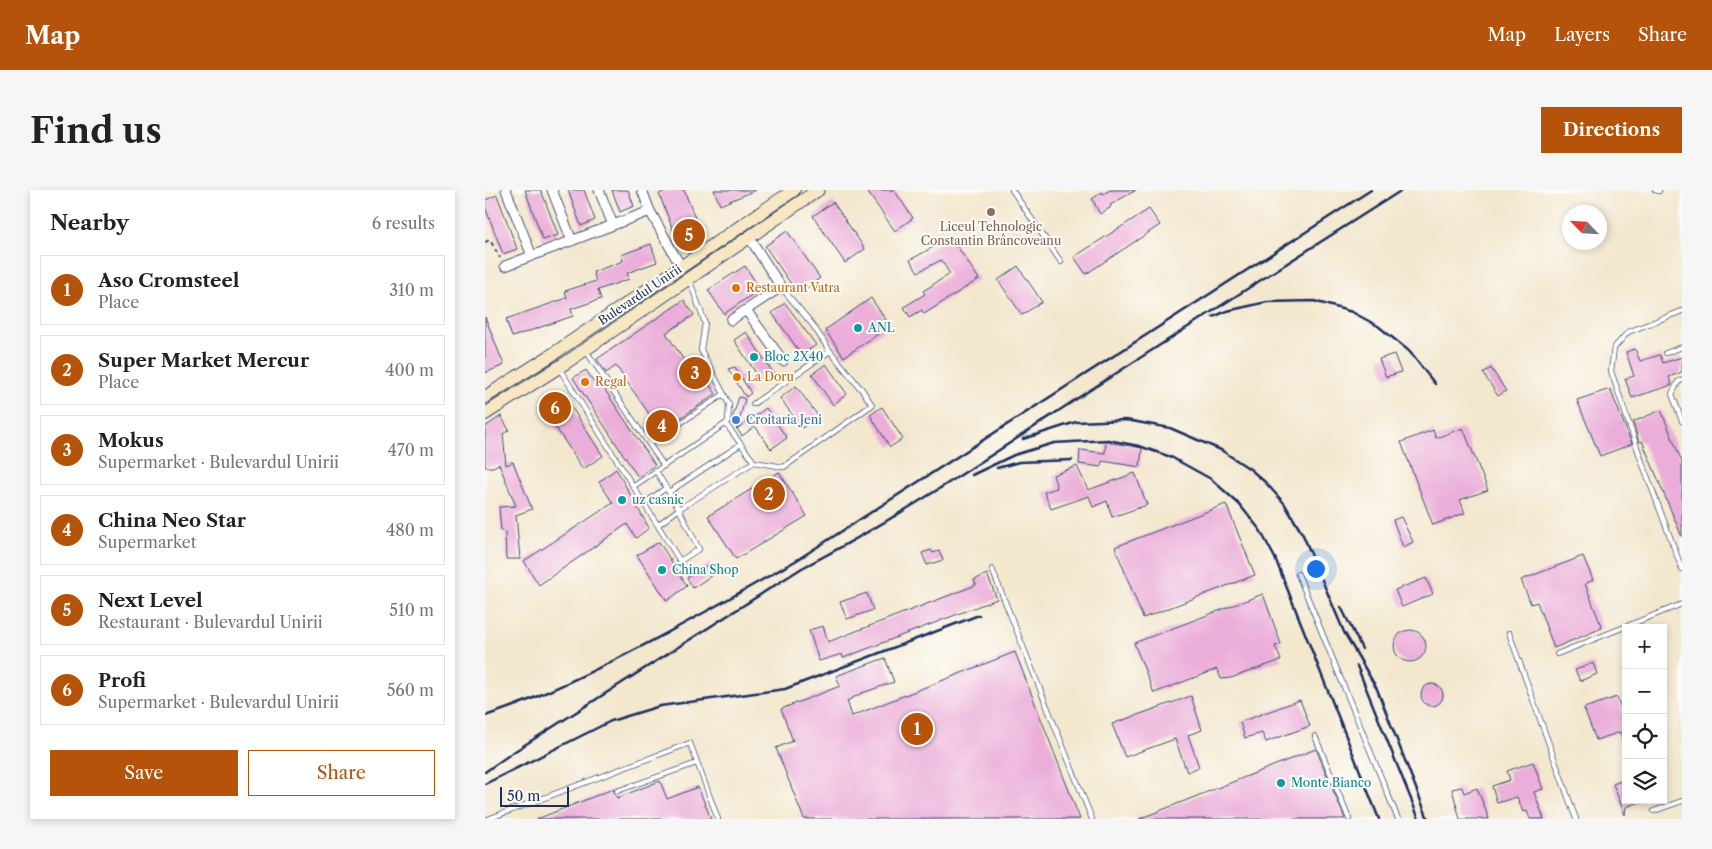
<!DOCTYPE html>
<meta charset="utf-8">
<style>
body{margin:0;font-family:"Libre Caslon Text",serif;background:#f6f6f6;color:#222}
.controls{position:absolute;right:15px;bottom:15px;display:grid;overflow:hidden;border-radius:0px;box-shadow:0 2px 8px #0003}
.controls button{width:45px;height:45px;display:grid;place-items:center;padding:0;border:0;border-bottom:1px solid #e0e0e0;background:#fff;color:#222;font:25px sans-serif}
.compass{position:absolute;left:1077px;top:15px;width:45px;height:45px;border-radius:50%;background:#fff;box-shadow:0 2px 8px #0003;rotate:295deg}
.scale{position:absolute;left:15px;bottom:12px;width:69px;box-sizing:border-box;padding-left:5px;border:2px solid #1b2f5e;border-top:0;font-size:14px;line-height:18px;white-space:nowrap;color:#1b2f5e;-webkit-text-stroke:4px #fdfcf7;paint-order:stroke}
.you{position:absolute;left:830px;top:378px;width:18px;height:18px;margin:-12px;border:4px solid #fff;border-radius:50%;background:#1a73e8;box-shadow:0 0 0 8px #1a73e833}
.badge{display:grid;place-items:center;width:32px;height:32px;border-radius:50%;background:#b45309;color:#fff;font-size:16px;font-weight:700}
.pin{position:absolute;translate:-50% -50%;border:2px solid #fff;box-shadow:0 1px 5px #0006}
.list{margin:0;padding:0;list-style:none}
h2{display:flex;justify-content:space-between;align-items:center;height:65px;margin:0;padding:0 20px;font-size:21px}
h2 small{font-size:16px;font-weight:400;color:#767676}
.list li{display:grid;grid-template-columns:32px 1fr auto;gap:15px;align-items:center;box-sizing:border-box;height:70px;margin:0 10px 10px;padding:0 10px;border:1px solid #e0e0e0;border-radius:0px}
.list b{display:block;font-size:19px;white-space:nowrap}
.list p{margin:0;font-size:16px;white-space:nowrap;color:#767676}
.list em{font-size:16px;font-style:normal;color:#767676}
.actions{display:flex;gap:10px;padding:15px 20px}
.actions a{flex:1;padding:11px 0;border:1px solid #b45309;border-radius:0px;text-align:center;font-size:18px;color:#b45309}
.actions .main{background:#b45309;color:#fff}
.icon{flex:none;width:28px;height:28px;fill:none;stroke:currentColor;stroke-width:2;stroke-linecap:round;stroke-linejoin:round}
.map{position:relative;flex:none;width:1197px;height:629px;overflow:hidden;border-radius:0px}
header{display:flex;align-items:center;gap:30px;box-sizing:border-box;height:70px;padding:0 25px;background:#b45309;color:#fff}
header strong{font-size:24px}
nav{display:flex;gap:28px;margin-inline-start:auto;font-size:18px}
.intro{display:flex;align-items:center;justify-content:space-between;box-sizing:border-box;height:120px;padding:0 30px}
h1{margin:0;font-size:35px}
.button{padding:12px 22px;border-radius:0px;background:#b45309;color:#fff;font-size:18px;font-weight:700}
main{display:flex;gap:30px;padding:0 30px}
aside{flex:1;background:#fff;border-radius:0px;box-shadow:0 2px 8px #0003}
.map>svg:first-child{display:block}
</style>
<header>
<strong>Map</strong>
<nav><a>Map</a><a>Layers</a><a>Share</a></nav>
</header>
<div class="intro"><h1>Find us</h1><a class="button">Directions</a></div>
<main>
<aside>
<h2>Nearby<small>6 results</small></h2>
<ul class="list">
<li><span class="badge">1</span><div><b>Aso Cromsteel</b><p>Place</p></div><em>310 m</em></li>
<li><span class="badge">2</span><div><b>Super Market Mercur</b><p>Place</p></div><em>400 m</em></li>
<li><span class="badge">3</span><div><b>Mokus</b><p>Supermarket · Bulevardul Unirii</p></div><em>470 m</em></li>
<li><span class="badge">4</span><div><b>China Neo Star</b><p>Supermarket</p></div><em>480 m</em></li>
<li><span class="badge">5</span><div><b>Next Level</b><p>Restaurant · Bulevardul Unirii</p></div><em>510 m</em></li>
<li><span class="badge">6</span><div><b>Profi</b><p>Supermarket · Bulevardul Unirii</p></div><em>560 m</em></li>
</ul>
<div class="actions"><a class="main">Save</a><a>Share</a></div>
</aside>
<div class="map">
<svg width="1197" height="629" viewBox="0 0 1197 629">
<rect width="100%" height="100%" fill="#fdfcf7"/>
<filter id="ink" filterUnits="userSpaceOnUse"><feTurbulence type="fractalNoise" baseFrequency=".02" numOctaves="2"/><feDisplacementMap in="SourceGraphic" scale="10" xChannelSelector="R" yChannelSelector="G"/><feConvolveMatrix kernelMatrix="1 2 1 2 8 2 1 2 1" color-interpolation-filters="sRGB"/></filter>
<filter id="wash" filterUnits="userSpaceOnUse"><feTurbulence type="fractalNoise" baseFrequency=".0096" numOctaves="4" result="noise"/><feDisplacementMap in="SourceGraphic" scale="20" xChannelSelector="R" yChannelSelector="G"/><feGaussianBlur stdDeviation="1.12" result="paint"/><feColorMatrix in="noise" values="0 0 0 0 0 0 0 0 0 0 0 0 0 0 0 0 0 1.4 0 .05"/><feComposite in="paint" operator="in"/></filter>
<g filter="url(#wash)">
<rect width="100%" height="100%" fill="#f3e7ce"/>
<g id="blocks">
<path fill="#ebadd9" d="M40,0H56L73,45L58,50Z
M83,0H99L110,30L96,36Z
M127,0H143L149,16L135,22Z
M183,0H199L215,41L201,47L203,51L194,55L174,4Z
M229,0H271L235,15Z
M381,0H409L428,28L410,41Z
M625,0H651L625,15L626,17L615,24L607,9L617,2L618,4Z
M12,5L32,59L18,64L0,17V10Z
M348,12L380,59L360,73L328,26Z
M664,19L675,35L601,84L589,67Z
M302,41L335,88L313,104L280,56Z
M466,47L494,89L439,124L437,120L425,127L419,117L440,104L438,101L465,84L456,70L433,82L425,70Z
M166,54L172,72L142,83L144,89L113,100L116,109L86,119L88,126L27,147L21,129L82,108L80,101L111,91L108,82L138,71L136,65Z
M260,76L275,99L239,124L223,100Z
M533,76L557,112L537,125L513,90Z
M386,108L405,136L359,167L340,140Z
M199,110L209,125L181,143L206,181L212,177L231,204L176,241L131,176L121,183L112,169Z
M300,113L331,155L317,165L287,123Z
M0,127L19,175L0,183Z
M261,142L289,184L277,192L249,150Z
M1150,159L1155,171L1175,165L1178,173L1197,167V182L1184,187L1187,195L1147,208L1140,189L1149,186L1141,162Z
M909,164L916,182L901,187L894,169Z
M341,174L362,204L348,215L327,184Z
M250,177L266,203L261,207L243,179Z
M1006,178L1021,201L1013,206L998,183Z
M101,180L114,199L118,197L170,275L153,287L88,188Z
M311,196L333,226L317,238L295,208Z
M1125,199L1147,254L1115,266L1092,210Z
M78,204L118,266L98,279L58,218Z
M254,207L260,209L252,239L247,229Z
M397,217L418,249L405,257L385,225Z
M281,218L302,248L286,259L270,236L257,246L252,239Z
M1176,220L1197,272V347L1157,251L1154,252L1148,232Z
M16,226L24,240L18,244L21,275L28,272L47,319L31,325L35,369H21L20,342L16,341L14,317L31,316L14,274L8,277H0V237Z
M978,238L1003,300L975,310L980,323L948,335L916,252L948,240L951,248Z
M621,252L657,258L655,277L617,271L616,277L594,274L595,260L620,263Z
M592,276L603,300L650,283L662,315L627,327L622,311L608,317L604,306L566,319L559,302L572,298L568,285Z
M131,279L164,338L151,348L142,334L54,395L39,371L128,313L114,292Z
M294,282L322,326L251,369L223,326Z
M741,314L770,385L658,428L630,357Z
M916,327L928,352L918,357L908,330Z
M174,352L202,396L182,411L152,365Z
M446,360L448,363L454,361L458,370L442,375L437,363Z
M1098,366L1108,390L1100,394L1117,438L1069,458L1052,412L1046,414L1036,390Z
M224,374L230,383L208,398L202,388Z
M502,384L512,409L358,468L357,464L334,471L324,440L338,436L343,452L491,395L489,390Z
M941,388L948,404L917,417L910,400Z
M382,403L388,420L362,429L355,412Z
M778,404L796,454L790,456L796,470L746,488L736,489L732,479L669,503L649,453Z
M909 456a16 16 0 1 1 32 0a16 16 0 1 1-32 0Z
M530,462L595,629H319L291,558L308,551L296,519L355,496L351,486L400,468L409,492L377,503L362,511L367,526Z
M1108,473L1112,484L1095,491L1090,480Z
M936 505a11 11 0 1 1 22 0a11 11 0 1 1-22 0Z
M706,506L717,540L703,545L714,577L702,582L690,549L640,567L627,534Z
M1132,507L1141,531L1140,557L1135,542L1111,550L1099,518Z
M815,510L825,536L781,552L777,543L760,548L755,532Z
M831,559L860,629H654Z
M1048,572L1058,599L1049,602L1059,629H1045L1042,621L1038,622L1032,607L1012,613L1007,596L1025,590L1022,581Z
M1141,589V610L1157,611L1141,617L1140,625L1128,594Z
M175,591L182,609L213,597L226,629H52L128,599L132,608Z
M977,597L979,603L992,598L1004,629H975L967,599Z"/>
</g>
</g>
<g filter="url(#ink)">
<use href="#blocks" fill-opacity="0" stroke="#3b4b6f" stroke-width="1"/>
<g fill="none" stroke-linecap="round" stroke-linejoin="round">
<g stroke="#3b4b6f" stroke-width="6">
<path id="lane" d="M527,0L576,72
M1170,0L1174,1
M296,97L327,134L345,161L376,199
M1197,121L1143,142L1129,158L1126,181L1157,272L1197,379
M101,161L179,276
M1181,163L1197,157
M74,178L195,371L214,359L194,319L269,272L241,234
M1197,190L1193,192L1187,204L1197,231
M268,214L345,161
M164,254L239,204
M269,272L299,277L387,215L376,198
M171,281L194,319L173,335
M149,296L243,232L244,214L216,160L220,133L204,89
M184,302L256,254
M160,313L181,298
M507,379L607,629
M813,384L913,629
M1024,443L1091,629
M1072,464L1197,414
M830,546L864,629
M132,601L212,573
M1169,621L1197,611
M3,629L205,553L233,629"/>
</g>
<g stroke="#3b4b6f" stroke-width="11">
<path id="street" d="M21,0L47,66
M67,0L87,51
M114,0L128,35
M157,0L165,21L196,77
M264,47L296,97L261,120L298,171
M20,76L165,21
M246,130L261,120"/>
</g>
<g stroke="#3b4b6f" stroke-width="14">
<path id="secondary" d="M0,207L65,166L309,0
M0,224L82,172L333,0"/>
</g>
<path stroke="#3b4b6f" stroke-width="2" stroke-dasharray="4 4" stroke-linecap="butt" d="M0,52L5,50L15,68"/>
<use href="#lane" stroke="#fff" stroke-width="4.5"/>
<use href="#street" stroke="#fff" stroke-width="9"/>
<use href="#secondary" stroke="#f7e8c3" stroke-width="12"/>
<path stroke="#1b2f5e" stroke-width="2.5" d="M728,127L742,121L782,112L829,111L867,122L893,136L924,161L950,194
M538,249L591,232L641,230L685,238L736,260L765,279L780,292L799,313L818,345L859,442L892,499L943,629
M512,278L534,272L587,270
M487,285L529,265L569,253L623,250L654,256L686,267L726,289L754,314L775,340L790,368L894,629
M856,417L877,459
M872,476L934,629
M0,526C18,520 36,514 53,506C143,467 228,418 312,370L886,0
M0,582L27,563L317,378C414,328 505,266 596,206C702,137 810,68 917,0
M0,594L126,531L175,516L300,499L494,425"/>
</g>
</g>
<circle fill="#8d6e63" stroke="#fdfcf7" stroke-width="2" cx="506" cy="22" r="5"/>
<g fill="#e8710a" stroke="#fdfcf7" stroke-width="2">
<circle cx="251" cy="98" r="5"/>
<circle cx="252" cy="187" r="5"/>
<circle cx="100" cy="192" r="5"/>
</g>
<g fill="#0f9aa8" stroke="#fdfcf7" stroke-width="2">
<circle cx="373" cy="138" r="5"/>
<circle cx="269" cy="167" r="5"/>
<circle cx="137" cy="310" r="5"/>
<circle cx="177" cy="380" r="5"/>
<circle cx="796" cy="593" r="5"/>
</g>
<circle fill="#3f7fe0" stroke="#fdfcf7" stroke-width="2" cx="251" cy="230" r="5"/>
<g text-anchor="middle" stroke-width="4" stroke-linejoin="round" paint-order="stroke">
<g font-size="12" fill="#785e54" stroke="#fdfcf7">
<text x="506" y="41">Liceul Tehnologic<tspan x="506" dy="14">Constantin Brâncoveanu</tspan></text>
</g>
<g font-size="12" fill="#c56008" stroke="#fdfcf7" text-anchor="start">
<text x="261" y="102">Restaurant Vatra</text>
<text x="262" y="191">La Doru</text>
<text x="110" y="196">Regal</text>
</g>
<g font-size="12" fill="#1b2f5e" stroke="#fdfcf7">
<text transform="translate(155 105) rotate(-34)" y="4">Bulevardul Unirii</text>
</g>
<g font-size="12" fill="#0d838f" stroke="#fdfcf7" text-anchor="start">
<text x="383" y="142">ANL</text>
<text x="279" y="171">Bloc 2X40</text>
<text x="147" y="314">uz casnic</text>
<text x="187" y="384">China Shop</text>
<text x="806" y="597">Monte Bianco</text>
</g>
<g font-size="12" fill="#366cbe" stroke="#fdfcf7" text-anchor="start">
<text x="261" y="234">Croitaria Jeni</text>
</g>
</g>
</svg>
<div class="controls">
<button>+</button>
<button>−</button>
<button><svg class="icon" aria-label="locate" viewBox="0 0 24 24"><circle cx="12" cy="12" r="6"/><path d="M12 2v4M12 18v4M2 12h4M18 12h4"/></svg></button>
<button><svg class="icon" aria-label="layers" viewBox="0 0 24 24"><path d="M12 4l9 5-9 5-9-5zM3 14l9 5 9-5"/></svg></button>
</div>
<svg class="compass" viewBox="-18 -18 36 36"><path d="M0-13l5 13h-10z" fill="#e53935"/><path d="M0 13l5-13h-10z" fill="#767676"/></svg>
<div class="scale">50 m</div>
<div class="you"></div>
<div class="pin badge" style="left:432px;top:539px">1</div>
<div class="pin badge" style="left:284px;top:304px">2</div>
<div class="pin badge" style="left:210px;top:183px">3</div>
<div class="pin badge" style="left:177px;top:236px">4</div>
<div class="pin badge" style="left:204px;top:45px">5</div>
<div class="pin badge" style="left:70px;top:218px">6</div>
</div>
</main>
